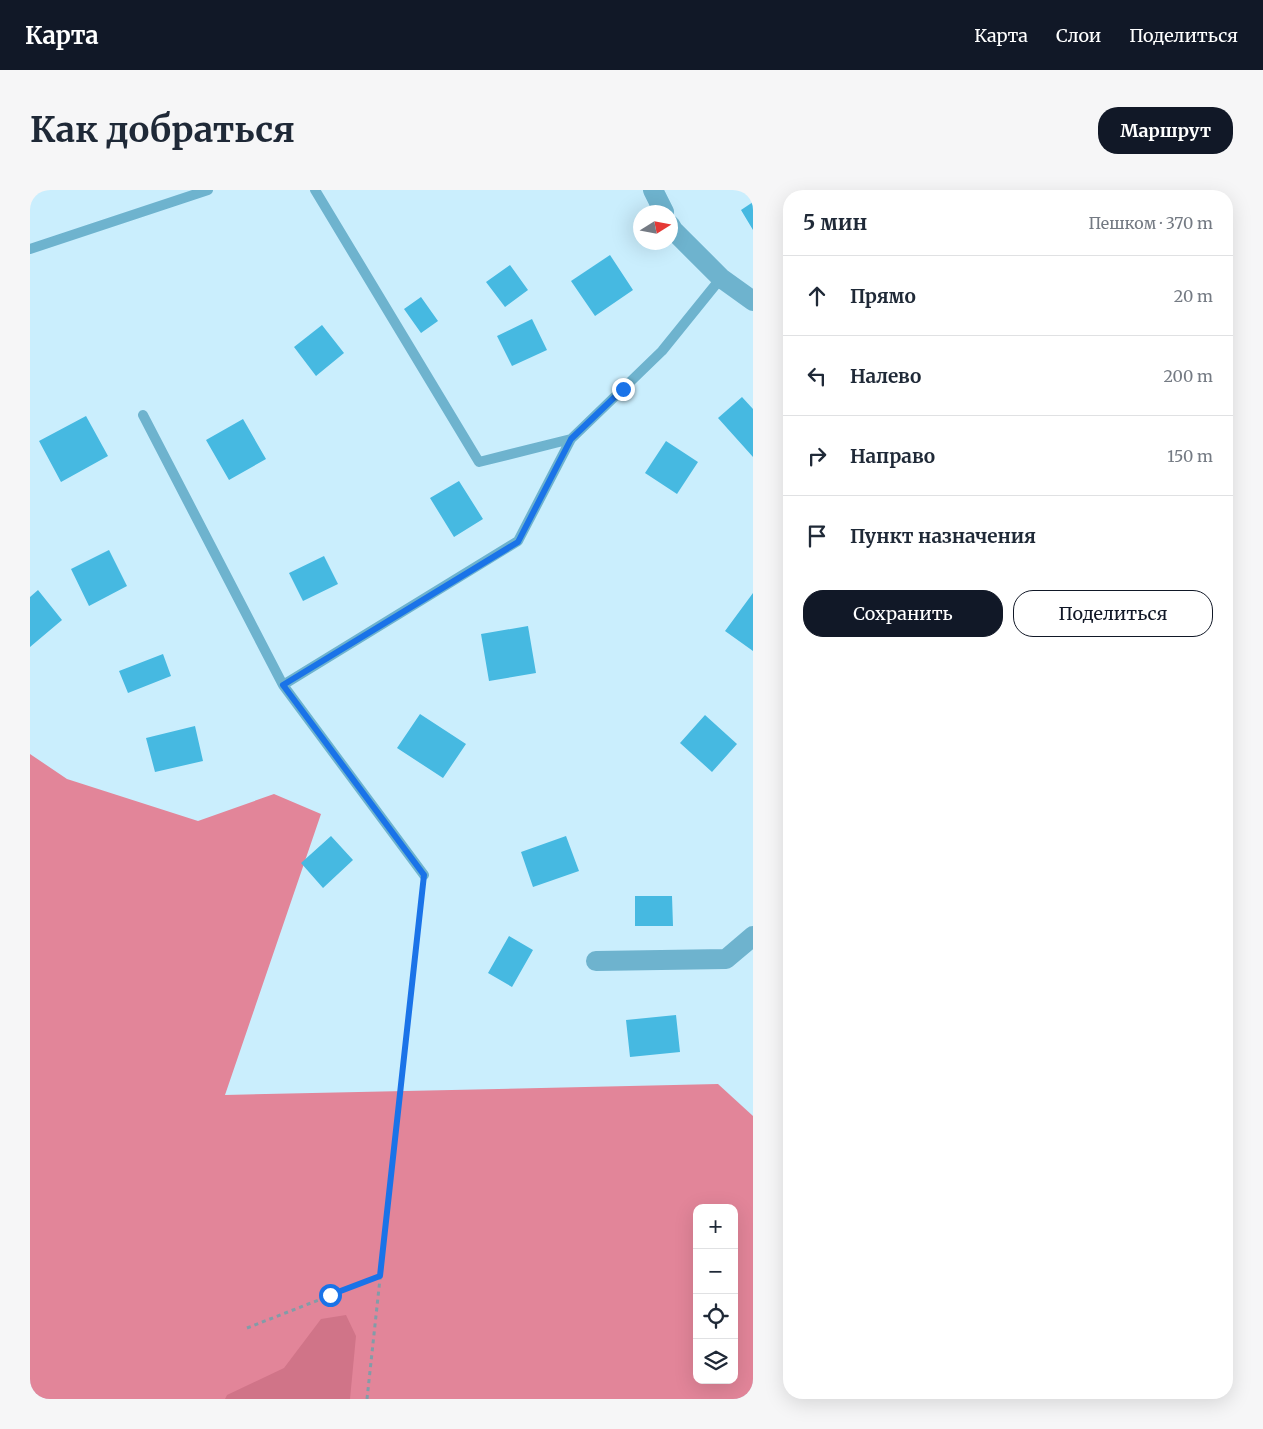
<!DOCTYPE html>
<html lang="ru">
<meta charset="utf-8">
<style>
body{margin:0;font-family:Merriweather,serif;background:#f6f6f7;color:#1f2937}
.controls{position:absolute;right:15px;bottom:15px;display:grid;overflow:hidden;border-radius:10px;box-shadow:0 5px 20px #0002}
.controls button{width:45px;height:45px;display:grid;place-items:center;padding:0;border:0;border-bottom:1px solid #e0e1e3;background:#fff;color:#1f2937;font:25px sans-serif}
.compass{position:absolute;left:603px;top:15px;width:45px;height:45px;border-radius:50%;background:#fff;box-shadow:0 5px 20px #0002;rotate:79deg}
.stop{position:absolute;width:15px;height:15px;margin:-11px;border:4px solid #1a73e8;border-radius:50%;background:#fff}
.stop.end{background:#1a73e8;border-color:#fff;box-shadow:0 1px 5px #0008}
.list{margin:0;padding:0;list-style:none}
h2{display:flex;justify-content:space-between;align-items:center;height:65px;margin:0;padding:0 20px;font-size:21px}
h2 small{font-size:16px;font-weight:400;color:#747a83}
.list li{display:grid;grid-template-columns:32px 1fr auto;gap:15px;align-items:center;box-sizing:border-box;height:80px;padding:0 20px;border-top:1px solid #e0e1e3}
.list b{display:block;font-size:19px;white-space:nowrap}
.list em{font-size:16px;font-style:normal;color:#747a83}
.actions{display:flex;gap:10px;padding:15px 20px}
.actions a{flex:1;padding:11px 0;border:1px solid #111827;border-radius:20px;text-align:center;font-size:18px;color:#111827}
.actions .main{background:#111827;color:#fff}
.icon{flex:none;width:28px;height:28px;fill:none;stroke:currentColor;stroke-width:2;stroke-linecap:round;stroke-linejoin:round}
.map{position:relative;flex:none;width:723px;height:1209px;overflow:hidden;border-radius:20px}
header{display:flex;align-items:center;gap:30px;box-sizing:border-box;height:70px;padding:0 25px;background:#111827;color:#fff}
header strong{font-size:24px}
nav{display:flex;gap:28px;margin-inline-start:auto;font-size:18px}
.intro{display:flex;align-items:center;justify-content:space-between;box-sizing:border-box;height:120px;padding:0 30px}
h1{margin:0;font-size:35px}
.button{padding:12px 22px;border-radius:20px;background:#111827;color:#fff;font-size:18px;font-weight:700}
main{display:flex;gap:30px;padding:0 30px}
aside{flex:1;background:#fff;border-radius:20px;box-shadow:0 5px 20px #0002}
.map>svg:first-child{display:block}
</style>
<header>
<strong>Карта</strong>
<nav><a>Карта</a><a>Слои</a><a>Поделиться</a></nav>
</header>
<div class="intro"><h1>Как добраться</h1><a class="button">Маршрут</a></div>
<main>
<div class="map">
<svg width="723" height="1209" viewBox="0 0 723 1209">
<rect width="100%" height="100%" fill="#caeefd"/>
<path fill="#e28599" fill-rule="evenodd" d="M0,564L37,589L168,631L244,604L291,624L195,905L688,894L723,926V1209H0ZM667,1018H704V1190H667Z"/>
<path fill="#d07488" d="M316,1125L326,1146L320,1209H195L197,1205L254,1178L291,1129Z"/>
<path fill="#46b9e1" d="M723,12V40L711,20Z
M580,65L603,100L565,126L541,91Z
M480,75L498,100L475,117L456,92Z
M391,107L408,131L391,143L374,119Z
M502,129L517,160L482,176L467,146Z
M292,135L314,163L286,186L264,157Z
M712,207L723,219V267L688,228Z
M56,226L78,266L31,292L9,251Z
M213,229L236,269L199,290L176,250Z
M636,251L668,272L647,304L615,283Z
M429,291L453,329L424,347L400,308Z
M79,360L97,396L59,416L41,379Z
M294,366L308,394L273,411L259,383Z
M8,400L32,430L0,457V407Z
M723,403V461L695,441Z
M498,436L506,483L459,491L451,444Z
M133,464L141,486L98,503L89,481Z
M390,524L436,554L413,588L367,558Z
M675,525L707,554L682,582L650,553Z
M165,536L173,571L125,582L116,548Z
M301,646L323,670L293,698L271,673Z
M536,646L549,681L503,697L491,662Z
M605,706H642L643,736H605Z
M479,746L503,760L482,797L458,783Z
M646,825L650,862L600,867L596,830Z"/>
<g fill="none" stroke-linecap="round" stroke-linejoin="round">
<path stroke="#829ca8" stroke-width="3" stroke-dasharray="4 4" stroke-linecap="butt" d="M217,1138L350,1086
M337,1209L392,700"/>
<path stroke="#6eb3ce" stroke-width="10" d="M285,0L449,272L541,249
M0,59L178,0
M113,225L253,495L394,685
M253,495L488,351L541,249L632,161L691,88"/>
<path stroke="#6eb3ce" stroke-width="20" d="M623,0L634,22
M640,35L643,40L691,88L723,111
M566,771L696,769L723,746"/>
</g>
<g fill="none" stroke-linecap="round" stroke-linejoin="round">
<path stroke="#1a73e8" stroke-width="6" d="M300,1105L350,1086L394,685L253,495L488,352L541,249L593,199"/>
</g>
</svg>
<div class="controls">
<button>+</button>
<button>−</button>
<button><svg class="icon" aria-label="locate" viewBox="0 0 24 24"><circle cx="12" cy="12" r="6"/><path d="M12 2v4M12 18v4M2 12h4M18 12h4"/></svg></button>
<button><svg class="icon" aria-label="layers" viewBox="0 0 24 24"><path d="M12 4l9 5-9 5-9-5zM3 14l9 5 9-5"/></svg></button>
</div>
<svg class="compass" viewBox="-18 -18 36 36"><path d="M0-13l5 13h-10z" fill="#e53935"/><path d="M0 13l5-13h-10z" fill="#747a83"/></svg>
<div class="stop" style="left:300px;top:1105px"></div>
<div class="stop end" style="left:593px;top:199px"></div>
</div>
<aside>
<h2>5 мин<small>Пешком · 370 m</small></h2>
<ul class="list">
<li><svg class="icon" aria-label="ahead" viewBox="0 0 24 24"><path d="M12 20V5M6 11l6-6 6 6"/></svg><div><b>Прямо</b></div><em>20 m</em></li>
<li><svg class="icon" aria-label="left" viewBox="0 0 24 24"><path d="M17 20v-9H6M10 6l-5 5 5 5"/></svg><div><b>Налево</b></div><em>200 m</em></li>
<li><svg class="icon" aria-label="right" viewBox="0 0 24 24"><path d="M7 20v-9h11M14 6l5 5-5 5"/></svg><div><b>Направо</b></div><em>150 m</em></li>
<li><svg class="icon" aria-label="arrive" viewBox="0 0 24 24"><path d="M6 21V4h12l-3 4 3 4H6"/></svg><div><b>Пункт назначения</b></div></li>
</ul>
<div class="actions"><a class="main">Сохранить</a><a>Поделиться</a></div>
</aside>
</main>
